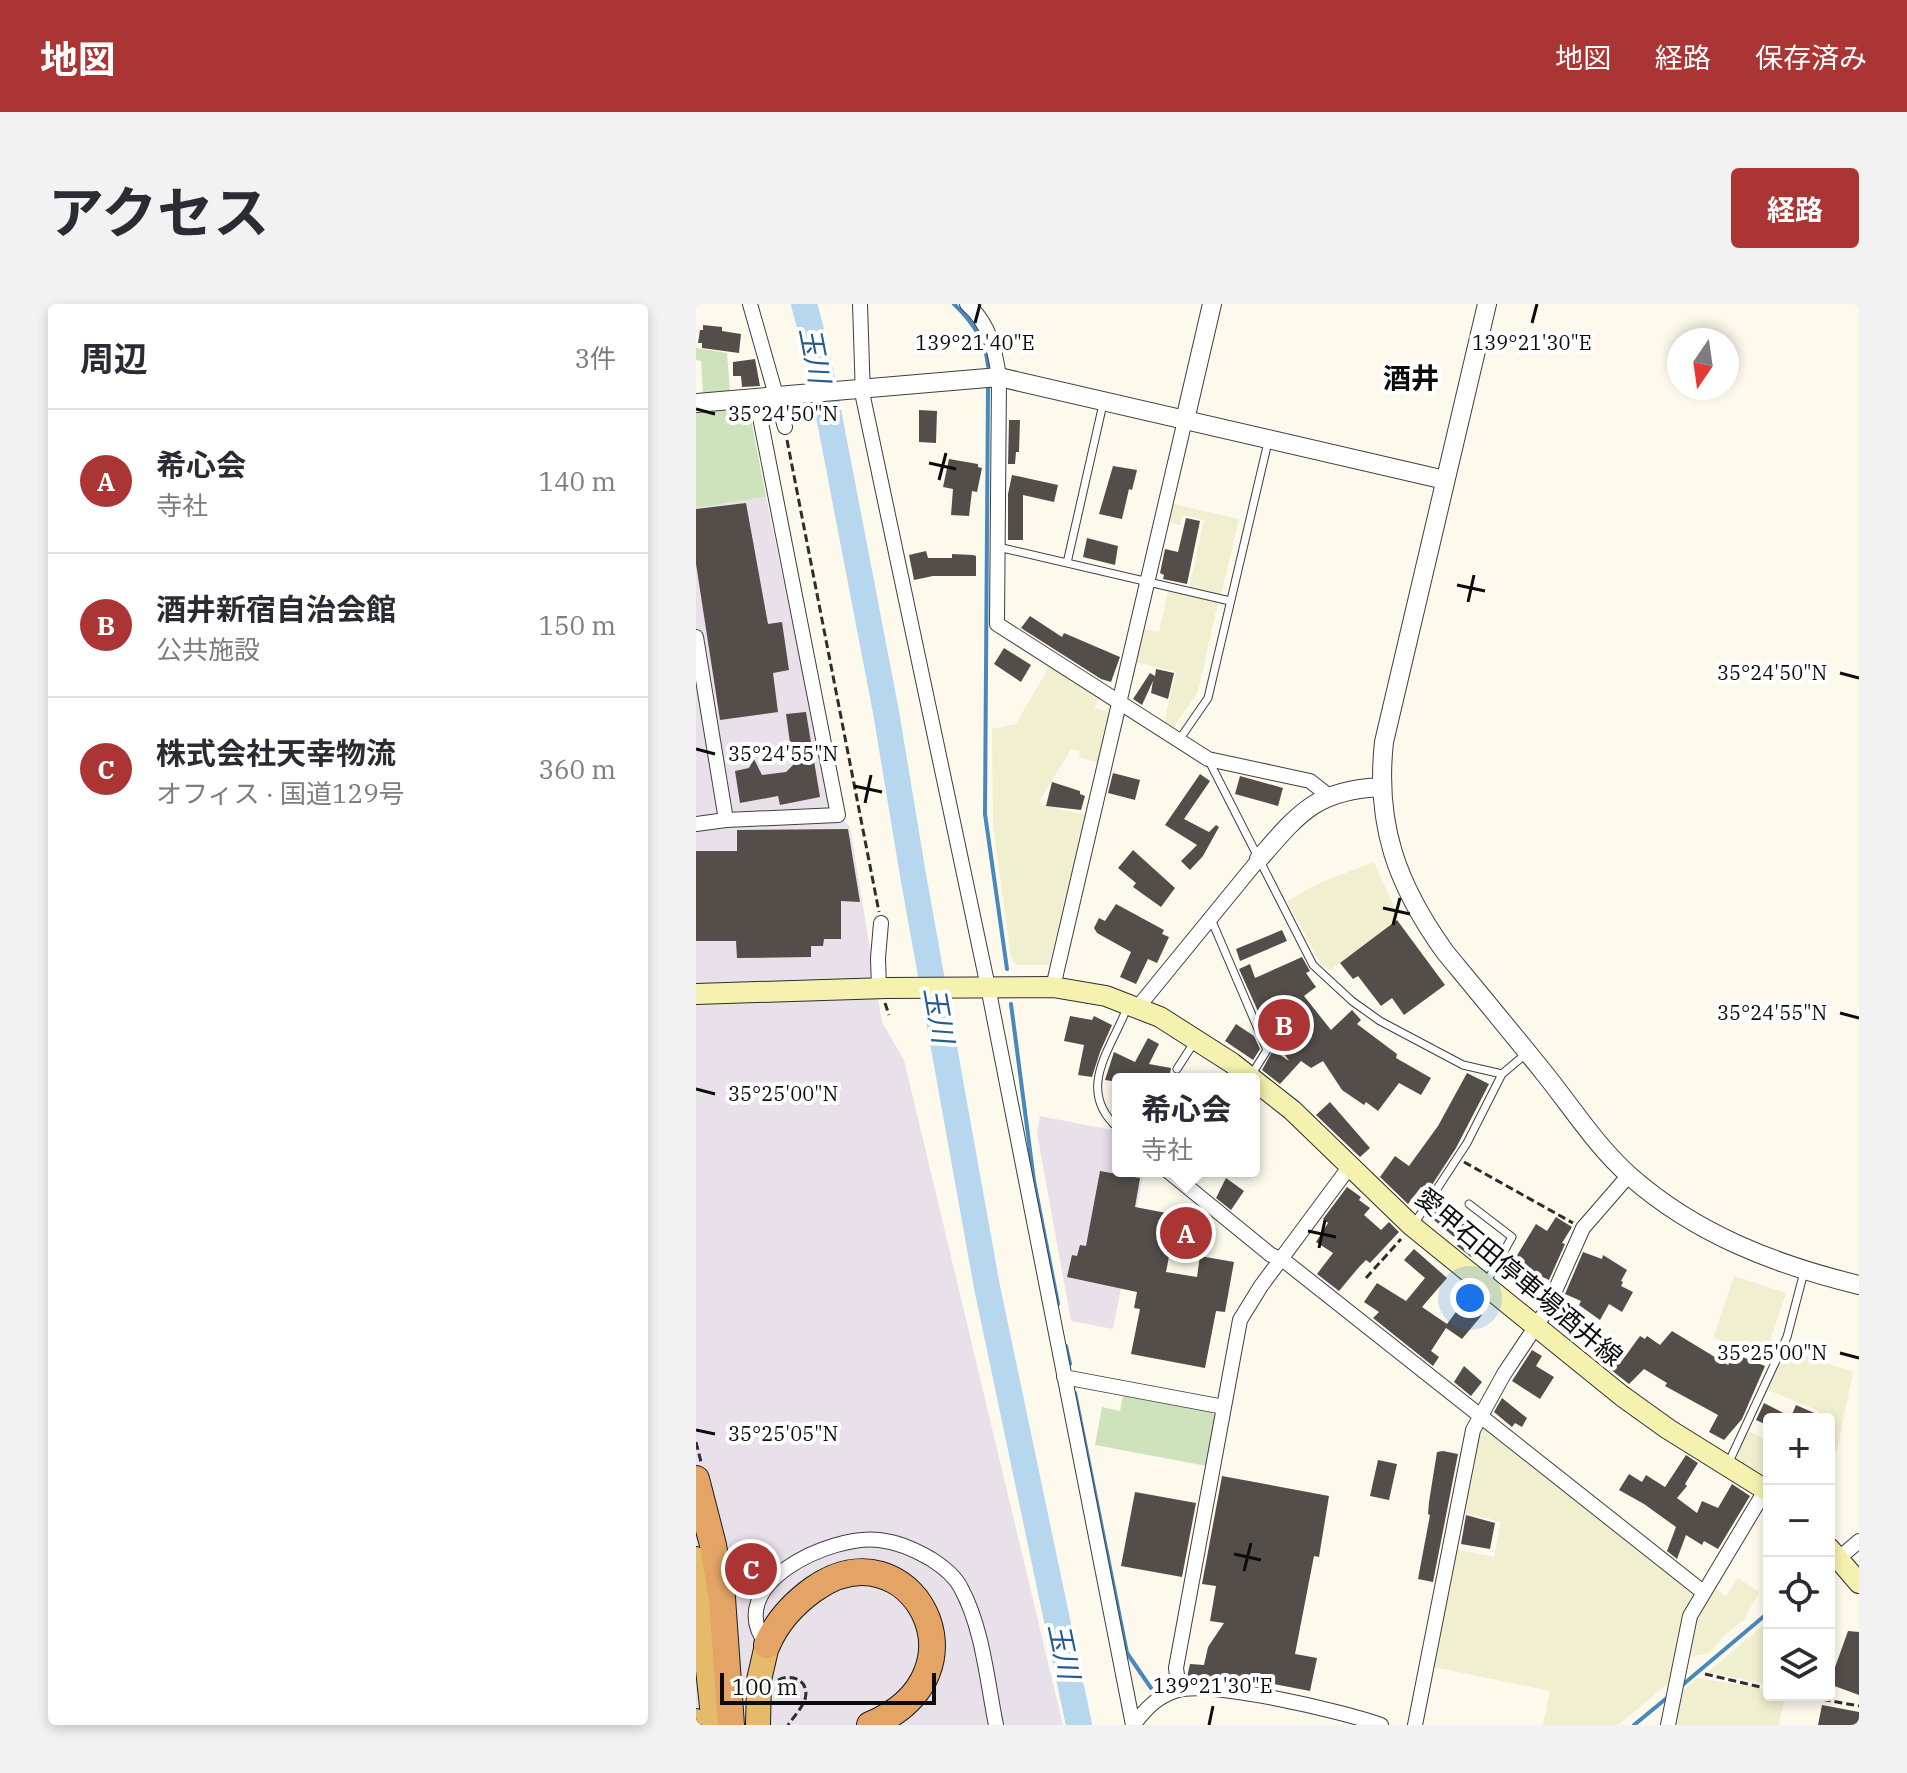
<!DOCTYPE html>
<html lang="ja">
<meta charset="utf-8">
<style>
body{margin:0;font-family:"IBM Plex Serif","Noto Sans JP",serif;background:#f2f2f3;color:#2b2b33}
.controls{position:absolute;right:24px;bottom:24px;display:grid;overflow:hidden;border-radius:8px;box-shadow:0 4px 12px #0003}
.controls button{width:72px;height:72px;display:grid;place-items:center;padding:0;border:0;border-bottom:2px solid #e1e1e2;background:#fff;color:#2b2b33;font:40px sans-serif}
.compass{position:absolute;left:971px;top:24px;width:72px;height:72px;border-radius:50%;background:#fff;box-shadow:0 4px 12px #0003;rotate:193deg}
.scale{position:absolute;left:24px;bottom:20px;width:216px;box-sizing:border-box;padding-left:8px;border:4px solid #0c0c0c;border-top:0;font-size:22px;line-height:28px;white-space:nowrap;color:#0c0c0c;-webkit-text-stroke:6px #fff;paint-order:stroke}
.you{position:absolute;left:774px;top:994px;width:28px;height:28px;margin:-20px;border:6px solid #fff;border-radius:50%;background:#1a73e8;box-shadow:0 0 0 12px #1a73e833}
.badge{display:grid;place-items:center;width:52px;height:52px;border-radius:50%;background:#ab3535;color:#fff;font-size:26px;font-weight:700}
.pin{position:absolute;translate:-50% -50%;border:4px solid #fff;box-shadow:0 2px 8px #0006}
.popup{position:absolute;left:416px;top:769px;width:148px;height:104px;box-sizing:border-box;display:grid;place-content:center;border-radius:8px;background:#fff;filter:drop-shadow(0 2px 6px #0005);font-size:26px;white-space:nowrap;color:#7c7c81}
.popup b{font-size:30px;color:#2b2b33}
.popup::after{content:'';position:absolute;left:50%;top:100%;margin-left:-16px;border:16px solid transparent;border-top-color:#fff}
.list{margin:0;padding:0;list-style:none}
h2{display:flex;justify-content:space-between;align-items:center;height:104px;margin:0;padding:0 32px;font-size:34px}
h2 small{font-size:26px;font-weight:400;color:#7c7c81}
.list li{display:grid;grid-template-columns:52px 1fr auto;gap:24px;align-items:center;box-sizing:border-box;height:144px;padding:0 32px;border-top:2px solid #e1e1e2}
.list b{display:block;font-size:30px;white-space:nowrap}
.list p{margin:0;font-size:26px;white-space:nowrap;color:#7c7c81}
.list em{font-size:26px;font-style:normal;color:#7c7c81}
.icon{flex:none;width:44px;height:44px;fill:none;stroke:currentColor;stroke-width:2;stroke-linecap:round;stroke-linejoin:round}
.map{position:relative;flex:none;width:1163px;height:1421px;overflow:hidden;border-radius:8px}
header{display:flex;align-items:center;gap:48px;box-sizing:border-box;height:112px;padding:0 40px;background:#ab3535;color:#fff}
header strong{font-size:38px}
nav{display:flex;gap:44px;margin-inline-start:auto;font-size:28px}
.intro{display:flex;align-items:center;justify-content:space-between;box-sizing:border-box;height:192px;padding:0 48px}
h1{margin:0;font-size:56px}
.button{padding:20px 36px;border-radius:8px;background:#ab3535;color:#fff;font-size:28px;font-weight:700}
main{display:flex;gap:48px;padding:0 48px}
aside{flex:1;background:#fff;border-radius:8px;box-shadow:0 4px 12px #0003}
.map>svg:first-child{display:block}
</style>
<header>
<strong>地図</strong>
<nav><a>地図</a><a>経路</a><a>保存済み</a></nav>
</header>
<div class="intro"><h1>アクセス</h1><a class="button">経路</a></div>
<main>
<aside>
<h2>周辺<small>3件</small></h2>
<ul class="list">
<li><span class="badge">A</span><div><b>希心会</b><p>寺社</p></div><em>140 m</em></li>
<li><span class="badge">B</span><div><b>酒井新宿自治会館</b><p>公共施設</p></div><em>150 m</em></li>
<li><span class="badge">C</span><div><b>株式会社天幸物流</b><p>オフィス · 国道129号</p></div><em>360 m</em></li>
</ul>
</aside>
<div class="map">
<svg width="1163" height="1421" viewBox="0 0 1163 1421">
<rect width="100%" height="100%" fill="#fdfaed"/>
<path fill="#e9e1ea" d="M70,193L135,504L154,523L186,718L208,756L367,1421H0V204Z
M344,812L421,827L422,867H448L417,1025L375,1017L341,829Z"/>
<path fill="#f0efd0" d="M473,199L543,215L525,291L493,284L508,216L487,211L484,221L469,217Z
M472,287L522,298L502,388L474,428L467,423L480,368L436,357L444,324L463,328Z
M354,361L404,392L398,404L413,408L412,417L403,459L383,453L384,447L375,445L343,498L346,501L390,511L353,661H320L315,653L297,521L296,425L320,420Z
M678,558L703,614L633,667L622,655L591,597L623,579Z
M1038,972L1090,989L1069,1052L1017,1034Z
M1096,1047L1157,1068L1141,1147L1133,1143V1115H1120L1123,1107L1069,1085L1087,1052Z
M791,1121L1001,1286L974,1378L922,1421H847L854,1387L738,1363L760,1245L798,1253L805,1218L767,1209L783,1128Z
M1053,1127L1073,1137V1177L1037,1155Z
M1042,1274L1063,1288L1048,1316L1032,1328L1013,1349L988,1354L996,1320L1016,1284L1030,1292Z
M1073,1316V1375L1068,1382L1065,1379L1012,1368Z
M1001,1374L1059,1383L1073,1387V1391H1089L1083,1421H979L986,1388Z"/>
<path fill="#cee3bb" d="M0,44L31,49L34,87L7,89L5,57L0,56Z
M47,105L54,110L70,193L0,204V107Z
M427,1092L516,1108L521,1113L511,1162L399,1141L406,1103L424,1107Z"/>
<g fill="none" stroke-linecap="round" stroke-linejoin="round">
<path stroke="#4788bd" stroke-width="4" d="M258,0C276,17 290,37 292,62
M292,84L289,510L311,665
M315,700L338,877L362,1000
M370,1042L374,1060
M379,1089L431,1349L455,1384
M984,1383L1073,1308
M938,1421L972,1393"/>
<path stroke="#b7d7ee" stroke-width="26" d="M108,0L121,49L190,408L217,571L291,983L383,1421"/>
</g>
<path fill="#534e4a" d="M7,21L26,23V27L45,30L43,49L6,44V39H2L4,26H7Z
M59,55L64,82L46,83L45,72H37V58Z
M223,106L241,107L240,139L223,138Z
M313,116H324L323,148H320L319,160H312Z
M253,155L282,160V163L286,164L281,188L276,187L273,212L255,211L257,185L247,183Z
M417,162L441,166L436,186L433,185L426,215L403,210Z
M316,171L362,181L358,198L327,191V236H312V190Z
M50,199L72,320L86,318L93,366L77,369L82,408L24,416L0,260V205Z
M490,214L504,217L491,280L467,275L468,271L464,269L469,245L482,248Z
M391,234L422,242L419,261L387,253Z
M230,247L232,254H256V250L277,251L280,252V272H237L218,276L213,251Z
M334,312L366,333L368,329L424,353L415,378L405,375L325,324Z
M308,344L335,361L325,378L298,360Z
M460,365L478,369L472,395L455,389L457,377L446,401L437,395L454,369L459,372Z
M110,408L124,493L84,501L82,492L44,499L39,467L53,464L58,455L66,471L90,468L97,461L90,410Z
M417,469L444,476L439,496L412,489Z
M504,470L514,477L488,515L513,528L520,521L523,523L507,552L494,566L485,557L501,541L469,521Z
M544,472L587,484L582,502L539,490Z
M356,478L384,487V490L389,492L385,506L350,502Z
M152,525L164,598L145,597V635H128L127,642H115V653L41,654L40,637H0V547H41V526Z
M437,546L479,584L465,603L437,583L440,579L422,564Z
M420,600L468,626L466,630L473,633L461,659L452,655L440,680L424,673L435,648L401,629L398,624L403,614L409,617Z
M701,616L749,681L708,711L696,694L685,702L662,672L657,675L644,659Z
M586,626L591,637L544,657L540,645Z
M606,653L614,667L610,669L620,683L608,692L635,726L656,706L665,716L661,720L701,750L700,754L735,774L725,791L703,779L682,807L670,798L668,801L646,786L627,757L615,764L605,757L584,780L566,766L577,746L593,757L565,714L543,665L554,660L559,674Z
M374,712L396,716L398,712L416,721L404,748L396,773L382,771L388,741L368,737Z
M540,720L558,732L564,745L557,756L529,737Z
M452,734L463,740L453,760L475,764L473,775H422V778L409,776L418,748L439,758Z
M771,769L793,780L760,844L732,887L725,883L712,900L684,873L699,852L713,862L742,822Z
M634,798L674,844L664,853L620,811Z
M404,867L444,874L439,903L481,911L470,968L501,973L504,952L538,958L529,1008L520,1007L509,1064L435,1050L444,1005L438,1004L441,988L371,973L376,951L381,952L384,941L390,942Z
M530,874L548,887L535,906L520,894Z
M651,883L665,893L663,896L674,904L668,911L685,926L693,918L703,928L674,959L670,956L663,963L643,987L621,970L637,949L620,938L632,919L627,915Z
M743,897L792,935L775,953L761,942L764,938L732,911Z
M860,913L876,923L866,939L869,940L853,976L836,968L830,977L814,963L840,920L851,927Z
M718,945L751,974L726,1003L751,1020L768,997L786,1011L766,1035L750,1024L735,1047L743,1053L737,1062L677,1014L683,1008L668,998L681,979L710,997L729,974L708,956Z
M887,948L906,955L907,951L931,966L925,977L927,978L925,982L937,988L926,1008L913,1000L904,1016L883,1001L885,997L869,990Z
M976,1027L1032,1061L1039,1050L1069,1062L1046,1115L1028,1136L1013,1128L1022,1111L969,1082L971,1079L948,1065L933,1080L900,1054L908,1045L925,1058L944,1032L949,1035L951,1032L964,1041Z
M836,1046L846,1052L840,1062L858,1073L844,1095L816,1077Z
M768,1062L786,1078L775,1092L758,1078Z
M806,1094L831,1114L826,1123L819,1119L816,1123L798,1108Z
M1068,1099L1095,1113L1100,1101L1132,1115H1073V1122L1060,1116Z
M747,1147L762,1150L737,1278L722,1275L734,1211L732,1210L733,1198L741,1148Z
M990,1151L1002,1159L989,1180L991,1182L981,1194L1001,1209L1006,1197L1022,1204L1036,1180L1054,1192L1022,1245L1008,1237L1006,1241L990,1231L981,1255L971,1247L980,1223L948,1200L923,1186L933,1170L946,1178L950,1171L969,1183Z
M682,1156L701,1160L693,1196L674,1192Z
M526,1172L633,1192L623,1253L618,1252L599,1350L621,1354L614,1387L558,1376H554L553,1380L491,1373L494,1360L508,1361L512,1343L528,1319L514,1317L520,1282L506,1280Z
M439,1188L500,1199L486,1273L425,1262Z
M770,1211L799,1219L794,1245L765,1240Z
M1152,1327L1163,1328V1391L1133,1380Z
M1126,1401L1163,1408V1421H1122Z"/>
<g fill="none" stroke-linecap="round" stroke-linejoin="round">
<g stroke="#3f3f3f" stroke-width="9">
<path id="service" d="M302,243L534,297
M371,259L407,100
M483,436L512,394L572,138
M513,457L617,661L656,697L684,717L767,761L806,770
M515,615L571,746L556,770
M481,765L499,737
M422,824C379,786 415,745 431,704
M773,900L816,933L790,979
M718,920L771,839L806,770L831,749
M1032,1160L1091,1033L1108,968"/>
</g>
<g stroke="#3f3f3f" stroke-width="16">
<path id="minor" d="M54,0L89,123
M164,0L167,93L292,683L437,1421
M271,0C293,19 299,45 303,73L301,320L512,455L614,477L633,492
M0,333L30,516
M0,520L30,516L142,511L60,93
M357,683L489,116
M183,684L182,654L185,619
M442,703L563,555
M472,867L575,951L586,955L1007,1288
M368,1073L528,1103
M1143,1254L1163,1237
M71,1341C24,1281 135,1230 183,1236C202,1238 218,1245 235,1255C246,1262 259,1272 265,1284C287,1325 291,1377 300,1421
M483,1385L480,1364L544,1016L565,982L654,862
M437,1421C450,1405 459,1394 479,1387C512,1375 649,1408 685,1421
M719,1421L777,1126L808,1070L850,1007L887,924L933,871
M972,1421L994,1312L1070,1185"/>
</g>
<g stroke="#3f3f3f" stroke-width="20">
<path id="tertiary" d="M791,0L688,438C679,521 701,581 749,648C782,688 816,729 849,770C877,805 901,843 935,873C1000,930 1080,961 1163,981
M0,99L303,73L749,176
M489,116L516,0
M563,555C603,509 620,486 685,483"/>
</g>
<g stroke="#2e2e2e" stroke-width="22">
<path id="secondary" d="M0,690L190,684L357,683L410,692L464,713L536,759L596,806L716,922L926,1092L972,1125L1073,1188
M1133,1244L1163,1279"/>
</g>
<g stroke="#1d1d1d" stroke-width="26">
<path id="trunk" d="M0,1255L18,1421
M0,1417L1,1421
M62,1421L63,1376L71,1341"/>
</g>
<g stroke="#1d1d1d" stroke-width="28">
<path id="motorway" d="M0,1175L17,1241L26,1294L35,1421
M71,1341C81,1317 97,1300 118,1285C213,1218 298,1369 174,1421"/>
</g>
<path stroke="#2e2e2e" stroke-width="3" stroke-dasharray="8 4" stroke-linecap="butt" d="M91,136L183,608
M189,699L193,711
M768,858L877,919
M670,974L705,935
M0,1138L5,1158
M1009,1370L1073,1385
M82,1376C98,1368 116,1379 108,1398C104,1406 97,1414 92,1421
M1103,1391L1163,1402"/>
<use href="#service" stroke="#fff" stroke-width="7"/>
<use href="#minor" stroke="#fff" stroke-width="14"/>
<use href="#tertiary" stroke="#fff" stroke-width="18"/>
<use href="#secondary" stroke="#f5f1af" stroke-width="20"/>
<use href="#trunk" stroke="#e6ba6b" stroke-width="24"/>
<use href="#motorway" stroke="#e3a465" stroke-width="26"/>
</g>
<path fill="none" stroke="#0c0c0c" stroke-width="3" d="M279,19L284,0M836,19L841,0M0,105L19,110M233,159L260,165M243,176L250,149M761,281L789,287M772,298L778,271M1144,369L1163,374M0,445L19,450M158,482L186,488M169,499L175,471M687,604L714,610M697,621L704,594M1144,709L1163,714M0,785L19,790M612,927L640,933M623,944L629,916M1144,1049L1163,1054M0,1126L19,1130M538,1250L565,1256M548,1267L555,1239M513,1421L517,1402"/>
<g text-anchor="middle" stroke-width="8" stroke-linejoin="round" paint-order="stroke">
<g font-size="26" fill="#0c0c0c" stroke="#fff">
<text transform="translate(823 973) rotate(40)" y="9">愛甲石田停車場酒井線</text>
</g>
<g font-size="28" font-style="italic" fill="#245b8e" stroke="#fff">
<text transform="translate(119 51) rotate(79)" y="10">玉川</text>
<text transform="translate(243 711) rotate(80)" y="10">玉川</text>
<text transform="translate(368 1347) rotate(78)" y="10">玉川</text>
</g>
<g font-size="28" font-weight="bold" fill="#0c0c0c" stroke="#fff">
<text x="715" y="84">酒井</text>
</g>
</g>
<g font-size="20" text-anchor="middle" fill="#0c0c0c" stroke="#fff" stroke-width="8" stroke-linejoin="round" paint-order="stroke">
<text x="279" y="46">139°21'40"E</text>
<text x="836" y="46">139°21'30"E</text>
<text x="87" y="117">35°24'50"N</text>
<text x="1076" y="376">35°24'50"N</text>
<text x="87" y="457">35°24'55"N</text>
<text x="1076" y="716">35°24'55"N</text>
<text x="87" y="797">35°25'00"N</text>
<text x="1076" y="1056">35°25'00"N</text>
<text x="87" y="1137">35°25'05"N</text>
<text x="517" y="1389">139°21'30"E</text>
</g>
</svg>
<div class="controls">
<button>+</button>
<button>−</button>
<button><svg class="icon" aria-label="locate" viewBox="0 0 24 24"><circle cx="12" cy="12" r="6"/><path d="M12 2v4M12 18v4M2 12h4M18 12h4"/></svg></button>
<button><svg class="icon" aria-label="layers" viewBox="0 0 24 24"><path d="M12 4l9 5-9 5-9-5zM3 14l9 5 9-5"/></svg></button>
</div>
<svg class="compass" viewBox="-18 -18 36 36"><path d="M0-13l5 13h-10z" fill="#e53935"/><path d="M0 13l5-13h-10z" fill="#7c7c81"/></svg>
<div class="scale">100 m</div>
<div class="you"></div>
<div class="pin badge" style="left:490px;top:929px">A</div>
<div class="popup"><b>希心会</b>寺社</div>
<div class="pin badge" style="left:588px;top:721px">B</div>
<div class="pin badge" style="left:55px;top:1265px">C</div>
</div>
</main>
